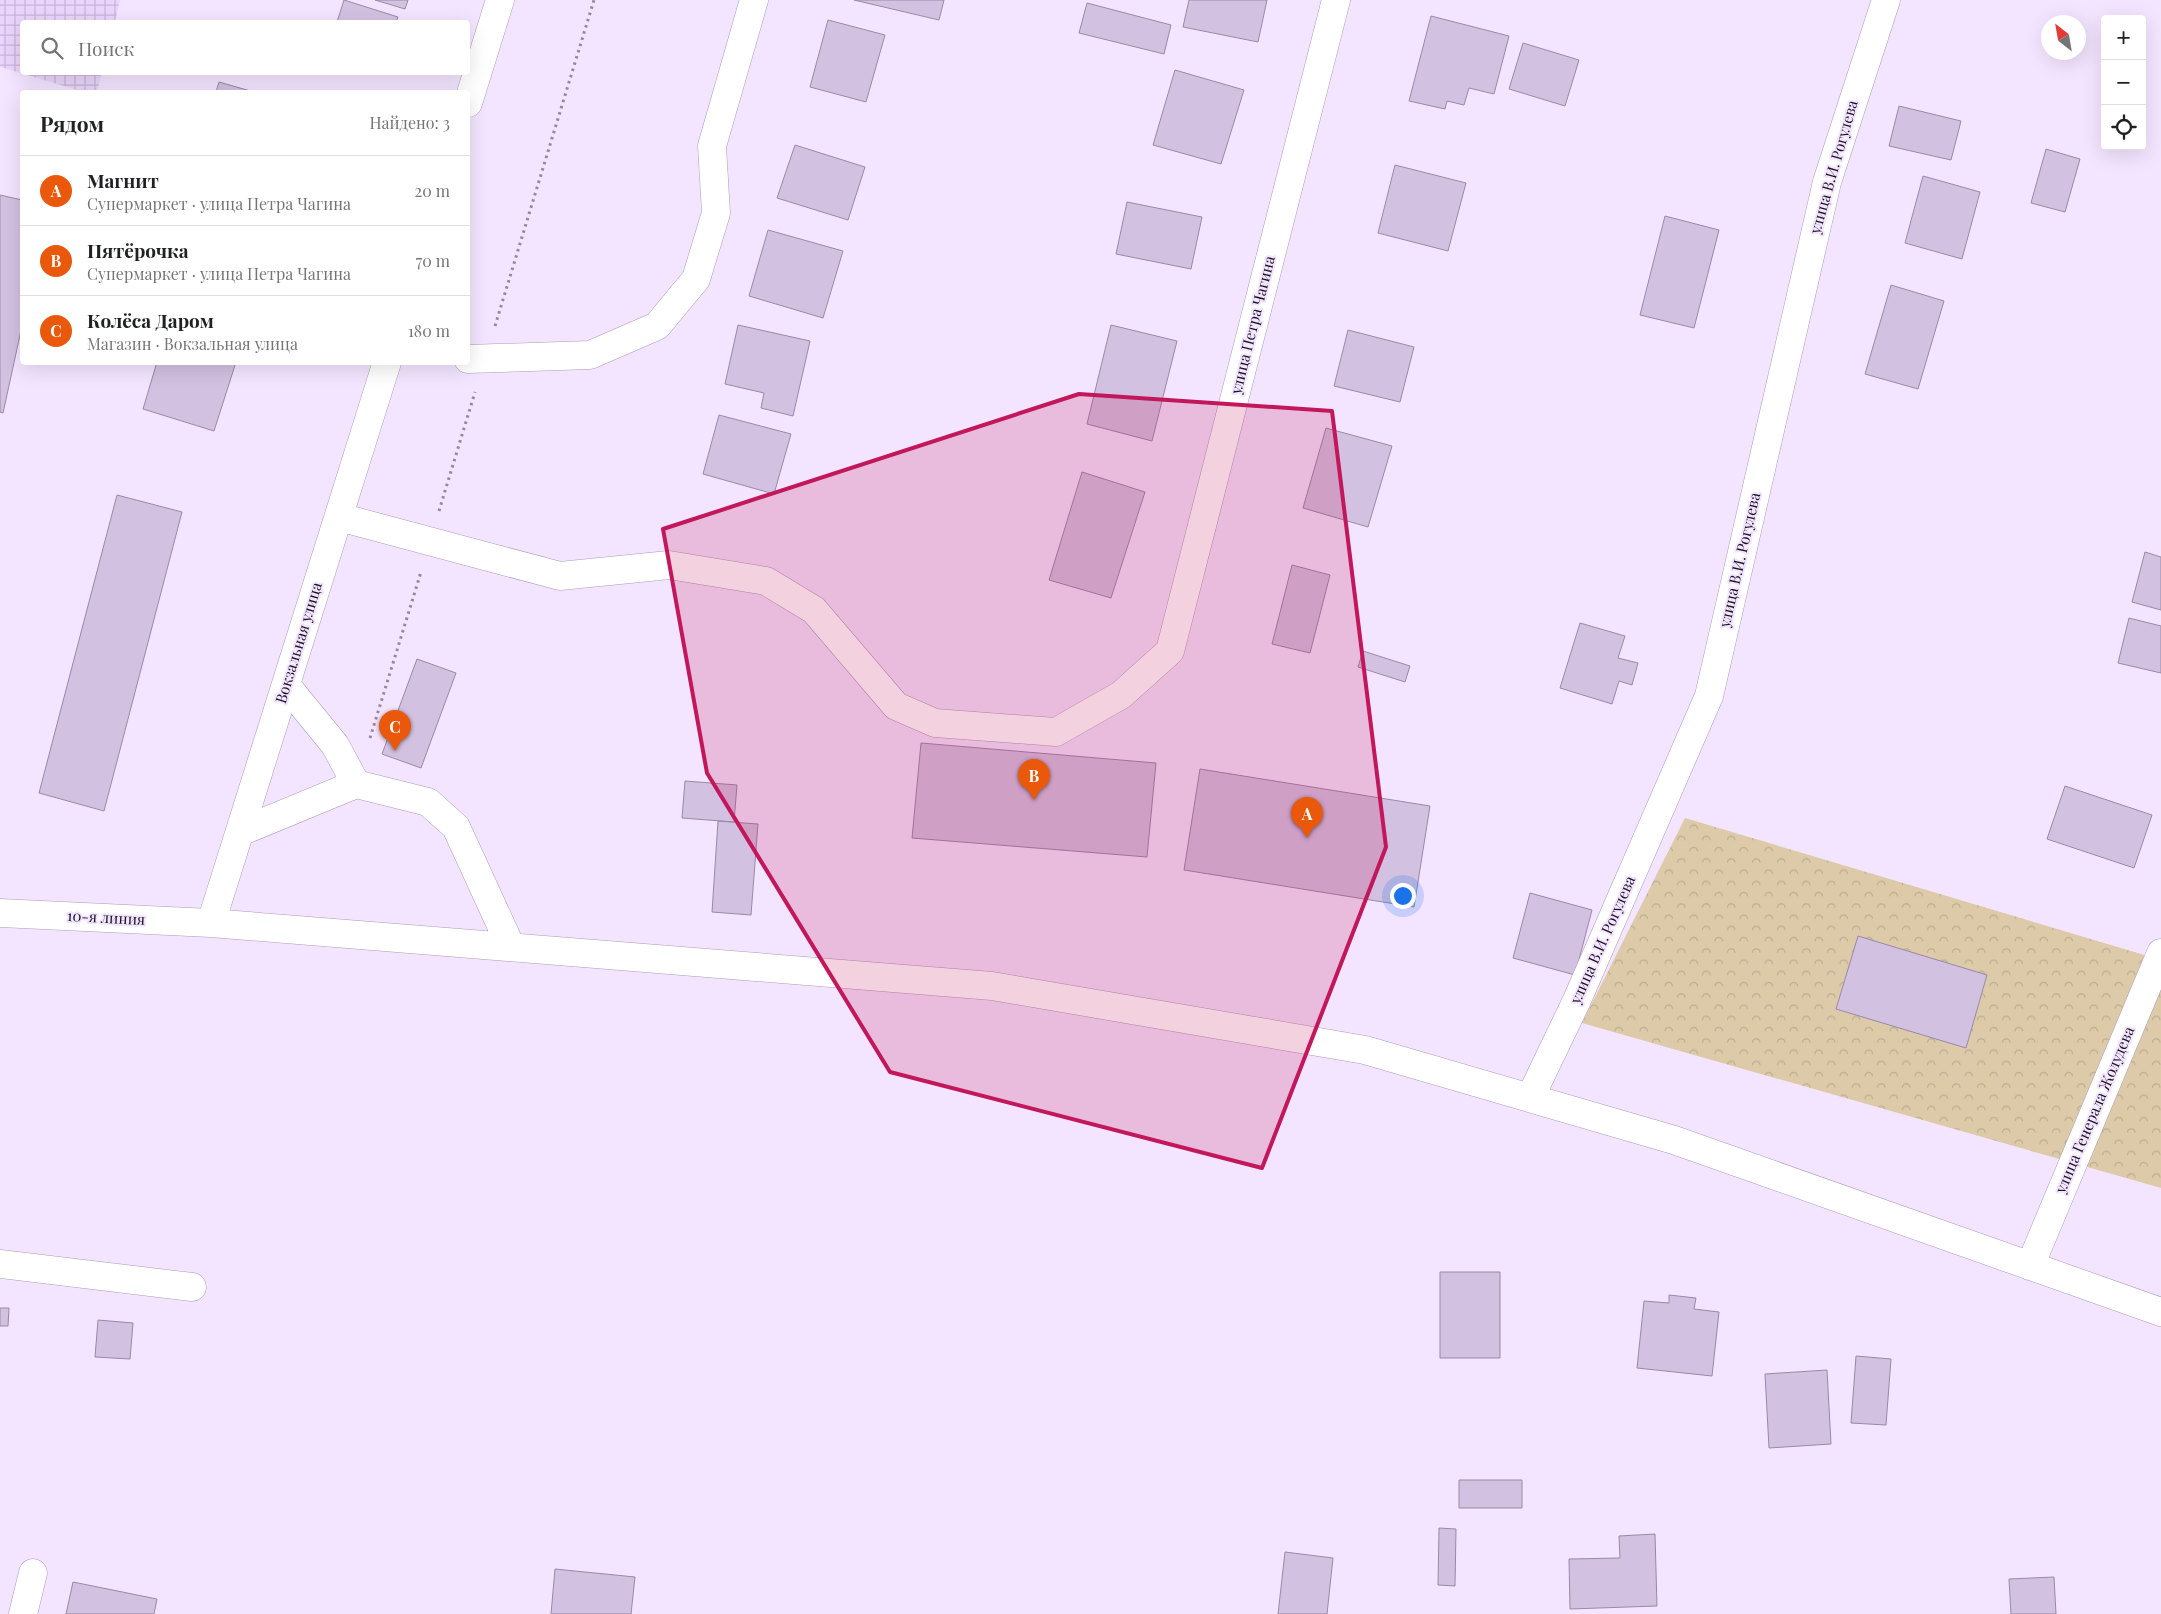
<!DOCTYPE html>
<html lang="ru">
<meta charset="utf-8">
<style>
body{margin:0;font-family:"Playfair Display",serif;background:#f2f2f2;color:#202124}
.controls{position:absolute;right:15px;top:15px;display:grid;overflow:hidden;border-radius:5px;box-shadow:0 5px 20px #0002}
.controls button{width:45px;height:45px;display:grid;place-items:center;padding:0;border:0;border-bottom:1px solid #e0e0e0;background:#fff;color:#202124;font:25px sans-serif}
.compass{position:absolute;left:2041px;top:15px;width:45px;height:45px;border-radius:50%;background:#fff;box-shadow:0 5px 20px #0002;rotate:329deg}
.you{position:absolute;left:1402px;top:895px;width:18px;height:18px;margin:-12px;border:4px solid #fff;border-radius:50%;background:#1a73e8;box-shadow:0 0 0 8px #1a73e833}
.badge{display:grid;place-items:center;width:32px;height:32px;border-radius:50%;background:#ea580c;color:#fff;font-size:16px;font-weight:700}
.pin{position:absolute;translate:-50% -41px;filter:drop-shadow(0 1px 2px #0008)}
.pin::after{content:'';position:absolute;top:26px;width:18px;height:15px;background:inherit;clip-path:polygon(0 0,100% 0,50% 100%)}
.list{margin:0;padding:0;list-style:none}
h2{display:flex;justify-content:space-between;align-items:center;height:65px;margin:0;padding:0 20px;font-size:21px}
h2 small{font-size:16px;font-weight:400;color:#757577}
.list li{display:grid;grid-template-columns:32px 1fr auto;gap:15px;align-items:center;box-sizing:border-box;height:70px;padding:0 20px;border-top:1px solid #e0e0e0}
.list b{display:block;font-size:19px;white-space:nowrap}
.list p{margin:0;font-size:16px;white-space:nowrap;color:#757577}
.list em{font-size:16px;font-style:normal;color:#757577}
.icon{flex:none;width:28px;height:28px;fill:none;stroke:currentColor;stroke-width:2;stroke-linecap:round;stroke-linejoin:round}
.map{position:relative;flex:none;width:2161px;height:1614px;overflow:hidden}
.search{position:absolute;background:#fff;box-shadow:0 5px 20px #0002;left:20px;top:20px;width:450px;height:55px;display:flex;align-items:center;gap:12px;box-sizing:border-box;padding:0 18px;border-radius:5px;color:#757577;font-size:19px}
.panel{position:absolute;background:#fff;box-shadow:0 5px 20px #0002;left:20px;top:90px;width:450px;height:275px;border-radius:5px}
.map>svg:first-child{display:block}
</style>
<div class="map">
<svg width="2161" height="1614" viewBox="0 0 2161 1614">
<defs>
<pattern id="industrial-grid" width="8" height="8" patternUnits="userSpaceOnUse" patternTransform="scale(1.25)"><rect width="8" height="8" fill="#ead5fc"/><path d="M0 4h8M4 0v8" fill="none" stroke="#c8b6d8"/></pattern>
<pattern id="forest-crowns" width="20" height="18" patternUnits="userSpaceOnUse" patternTransform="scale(1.25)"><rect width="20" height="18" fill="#dccaa9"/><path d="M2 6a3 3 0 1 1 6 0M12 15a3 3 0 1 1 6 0" fill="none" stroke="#bcad91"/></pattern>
</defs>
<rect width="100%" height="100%" fill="#f3e5ff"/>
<path fill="url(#industrial-grid)" d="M0,0H120L115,22H22V72L102,73L97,92H84L0,67Z"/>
<path fill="url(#forest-crowns)" d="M1685,818L2161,960V1188L1582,1023Z"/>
<path fill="#d2c1e1" stroke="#9989a7" d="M344,0L398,17L396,22H337Z
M375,0H408L405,9Z
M854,0H944L939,20Z
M1189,0H1267L1258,42L1183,27Z
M1087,3L1171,25L1164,54L1079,33Z
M1431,16L1509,36L1494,94L1469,88L1464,105L1447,101L1445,109L1409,101Z
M828,20L885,35L866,102L810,87Z
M1523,43L1579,60L1565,106L1509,89Z
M1175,70L1244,90L1221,164L1153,145Z
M219,82L254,92H216Z
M1899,106L1961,121L1951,160L1889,146Z
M795,145L865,167L848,220L777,198Z
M2046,149L2080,159L2065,212L2031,203Z
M1395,165L1466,183L1448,251L1378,233Z
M1923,176L1980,192L1962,259L1905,243Z
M0,195L22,200V326L3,413L0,412Z
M1127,202L1202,217L1191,269L1116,254Z
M1665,216L1719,230L1694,328L1640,315Z
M768,230L843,251L823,318L749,296Z
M1891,285L1944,301L1918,389L1865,374Z
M738,325L810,341L793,416L761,408L764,393L725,384Z
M1111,325L1177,341L1152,441L1087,424Z
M1348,330L1414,347L1400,402L1334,386Z
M157,362H236L214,431L143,409Z
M719,415L791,434L774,494L703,474Z
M1326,428L1392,446L1368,527L1303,508Z
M1082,472L1145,492L1111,598L1049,580Z
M117,495L182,512L104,811L39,793Z
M2145,552L2161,557V610L2132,602Z
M1292,565L1330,575L1310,653L1272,644Z
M2129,618L2161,626V673L2118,663Z
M1580,623L1625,636L1618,658L1638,663L1632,685L1619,681L1612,704L1560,688Z
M1363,651L1410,666L1405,682L1358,667Z
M417,659L456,673L421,768L382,754Z
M921,743L1156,763L1147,857L912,838Z
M1200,769L1430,806L1414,907L1184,870Z
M685,781L737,785L734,822L682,818Z
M2065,786L2152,815L2134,868L2047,839Z
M718,821L758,824L751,915L712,912Z
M1530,893L1592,910L1575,975L1513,958Z
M1858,936L1987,975L1966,1048L1836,1009Z
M1440,1272H1500V1358H1440Z
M1669,1295L1696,1298L1694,1309L1719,1312L1712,1376L1637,1368L1644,1301L1669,1303Z
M0,1308H9L8,1326H0Z
M98,1320L133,1323L130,1359L95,1357Z
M1856,1356L1891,1359L1886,1425L1851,1423Z
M1827,1370L1831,1444L1769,1448L1765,1374Z
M1459,1480H1522V1508H1459Z
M1439,1528L1456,1529L1455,1586L1438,1585Z
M1655,1534L1657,1606L1570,1609L1569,1559L1620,1558L1619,1536Z
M1285,1552L1333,1558L1327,1614H1278Z
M555,1569L635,1577L631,1614H551Z
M2054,1577L2056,1614H2011L2009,1579Z
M73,1582L157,1599L154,1614H66Z"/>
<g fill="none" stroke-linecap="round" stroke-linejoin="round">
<g stroke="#ac9bb9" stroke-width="29">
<path id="minor" d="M468,103L500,0
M468,359L590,355L657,326L696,279L716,213L712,146L754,0
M339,517L560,576L669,565L766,581L814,610L896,706L935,723L1056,732L1121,695L1170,651L1336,0
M286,685L335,745L356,784
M240,832L356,784L428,802L456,827L511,947
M0,913L211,923L992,986L1365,1050L1674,1140L2161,1312
M211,923L387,362
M1530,1098L1577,1000L1709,696L1827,182L1886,0
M0,1264L192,1287
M2030,1266L2161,953
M23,1614L33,1573"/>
</g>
<path stroke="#93889c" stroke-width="3" stroke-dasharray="2.5 4" stroke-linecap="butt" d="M495,326L594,0
M439,511L475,392
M370,738L421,572"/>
<use href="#minor" stroke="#fff" stroke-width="28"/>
</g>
<path fill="#c2185b" fill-opacity="0.2" stroke="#c2185b" stroke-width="4" stroke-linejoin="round" d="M1079,394L1332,411L1386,847L1262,1168L890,1072L707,773L663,529Z"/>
<g text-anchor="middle" stroke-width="4" stroke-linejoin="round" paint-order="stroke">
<g font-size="15" fill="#1a141f" stroke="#f3e5ff">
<text transform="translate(1834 167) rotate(-74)" y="5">улица В.И. Рогулева</text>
<text transform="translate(1253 325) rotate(-76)" y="5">улица Петра Чагина</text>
<text transform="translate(1740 560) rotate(-77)" y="5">улица В.И. Рогулева</text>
<text transform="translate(299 643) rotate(-73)" y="5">Вокзальная улица</text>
<text transform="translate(106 918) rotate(3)" y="5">10-я линия</text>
<text transform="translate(1603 940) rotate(-66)" y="5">улица В.И. Рогулева</text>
<text transform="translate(2095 1110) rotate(-67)" y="5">улица Генерала Жолудева</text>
</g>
</g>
</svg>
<div class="controls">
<button>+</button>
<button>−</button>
<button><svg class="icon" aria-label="locate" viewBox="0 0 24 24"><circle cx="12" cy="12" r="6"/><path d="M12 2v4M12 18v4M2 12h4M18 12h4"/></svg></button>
</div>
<svg class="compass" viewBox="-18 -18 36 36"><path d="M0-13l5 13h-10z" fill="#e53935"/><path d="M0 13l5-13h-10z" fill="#757577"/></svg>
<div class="you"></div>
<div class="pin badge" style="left:1307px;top:838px">A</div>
<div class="pin badge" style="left:1034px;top:800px">B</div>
<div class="pin badge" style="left:395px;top:751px">C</div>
<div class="search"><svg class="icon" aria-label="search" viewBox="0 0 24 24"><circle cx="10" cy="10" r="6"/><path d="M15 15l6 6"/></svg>Поиск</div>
<section class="panel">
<h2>Рядом<small>Найдено: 3</small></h2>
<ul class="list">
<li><span class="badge">A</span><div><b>Магнит</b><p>Супермаркет · улица Петра Чагина</p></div><em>20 m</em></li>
<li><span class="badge">B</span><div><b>Пятёрочка</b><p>Супермаркет · улица Петра Чагина</p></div><em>70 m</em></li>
<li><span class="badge">C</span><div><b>Колёса Даром</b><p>Магазин · Вокзальная улица</p></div><em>180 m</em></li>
</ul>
</section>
</div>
